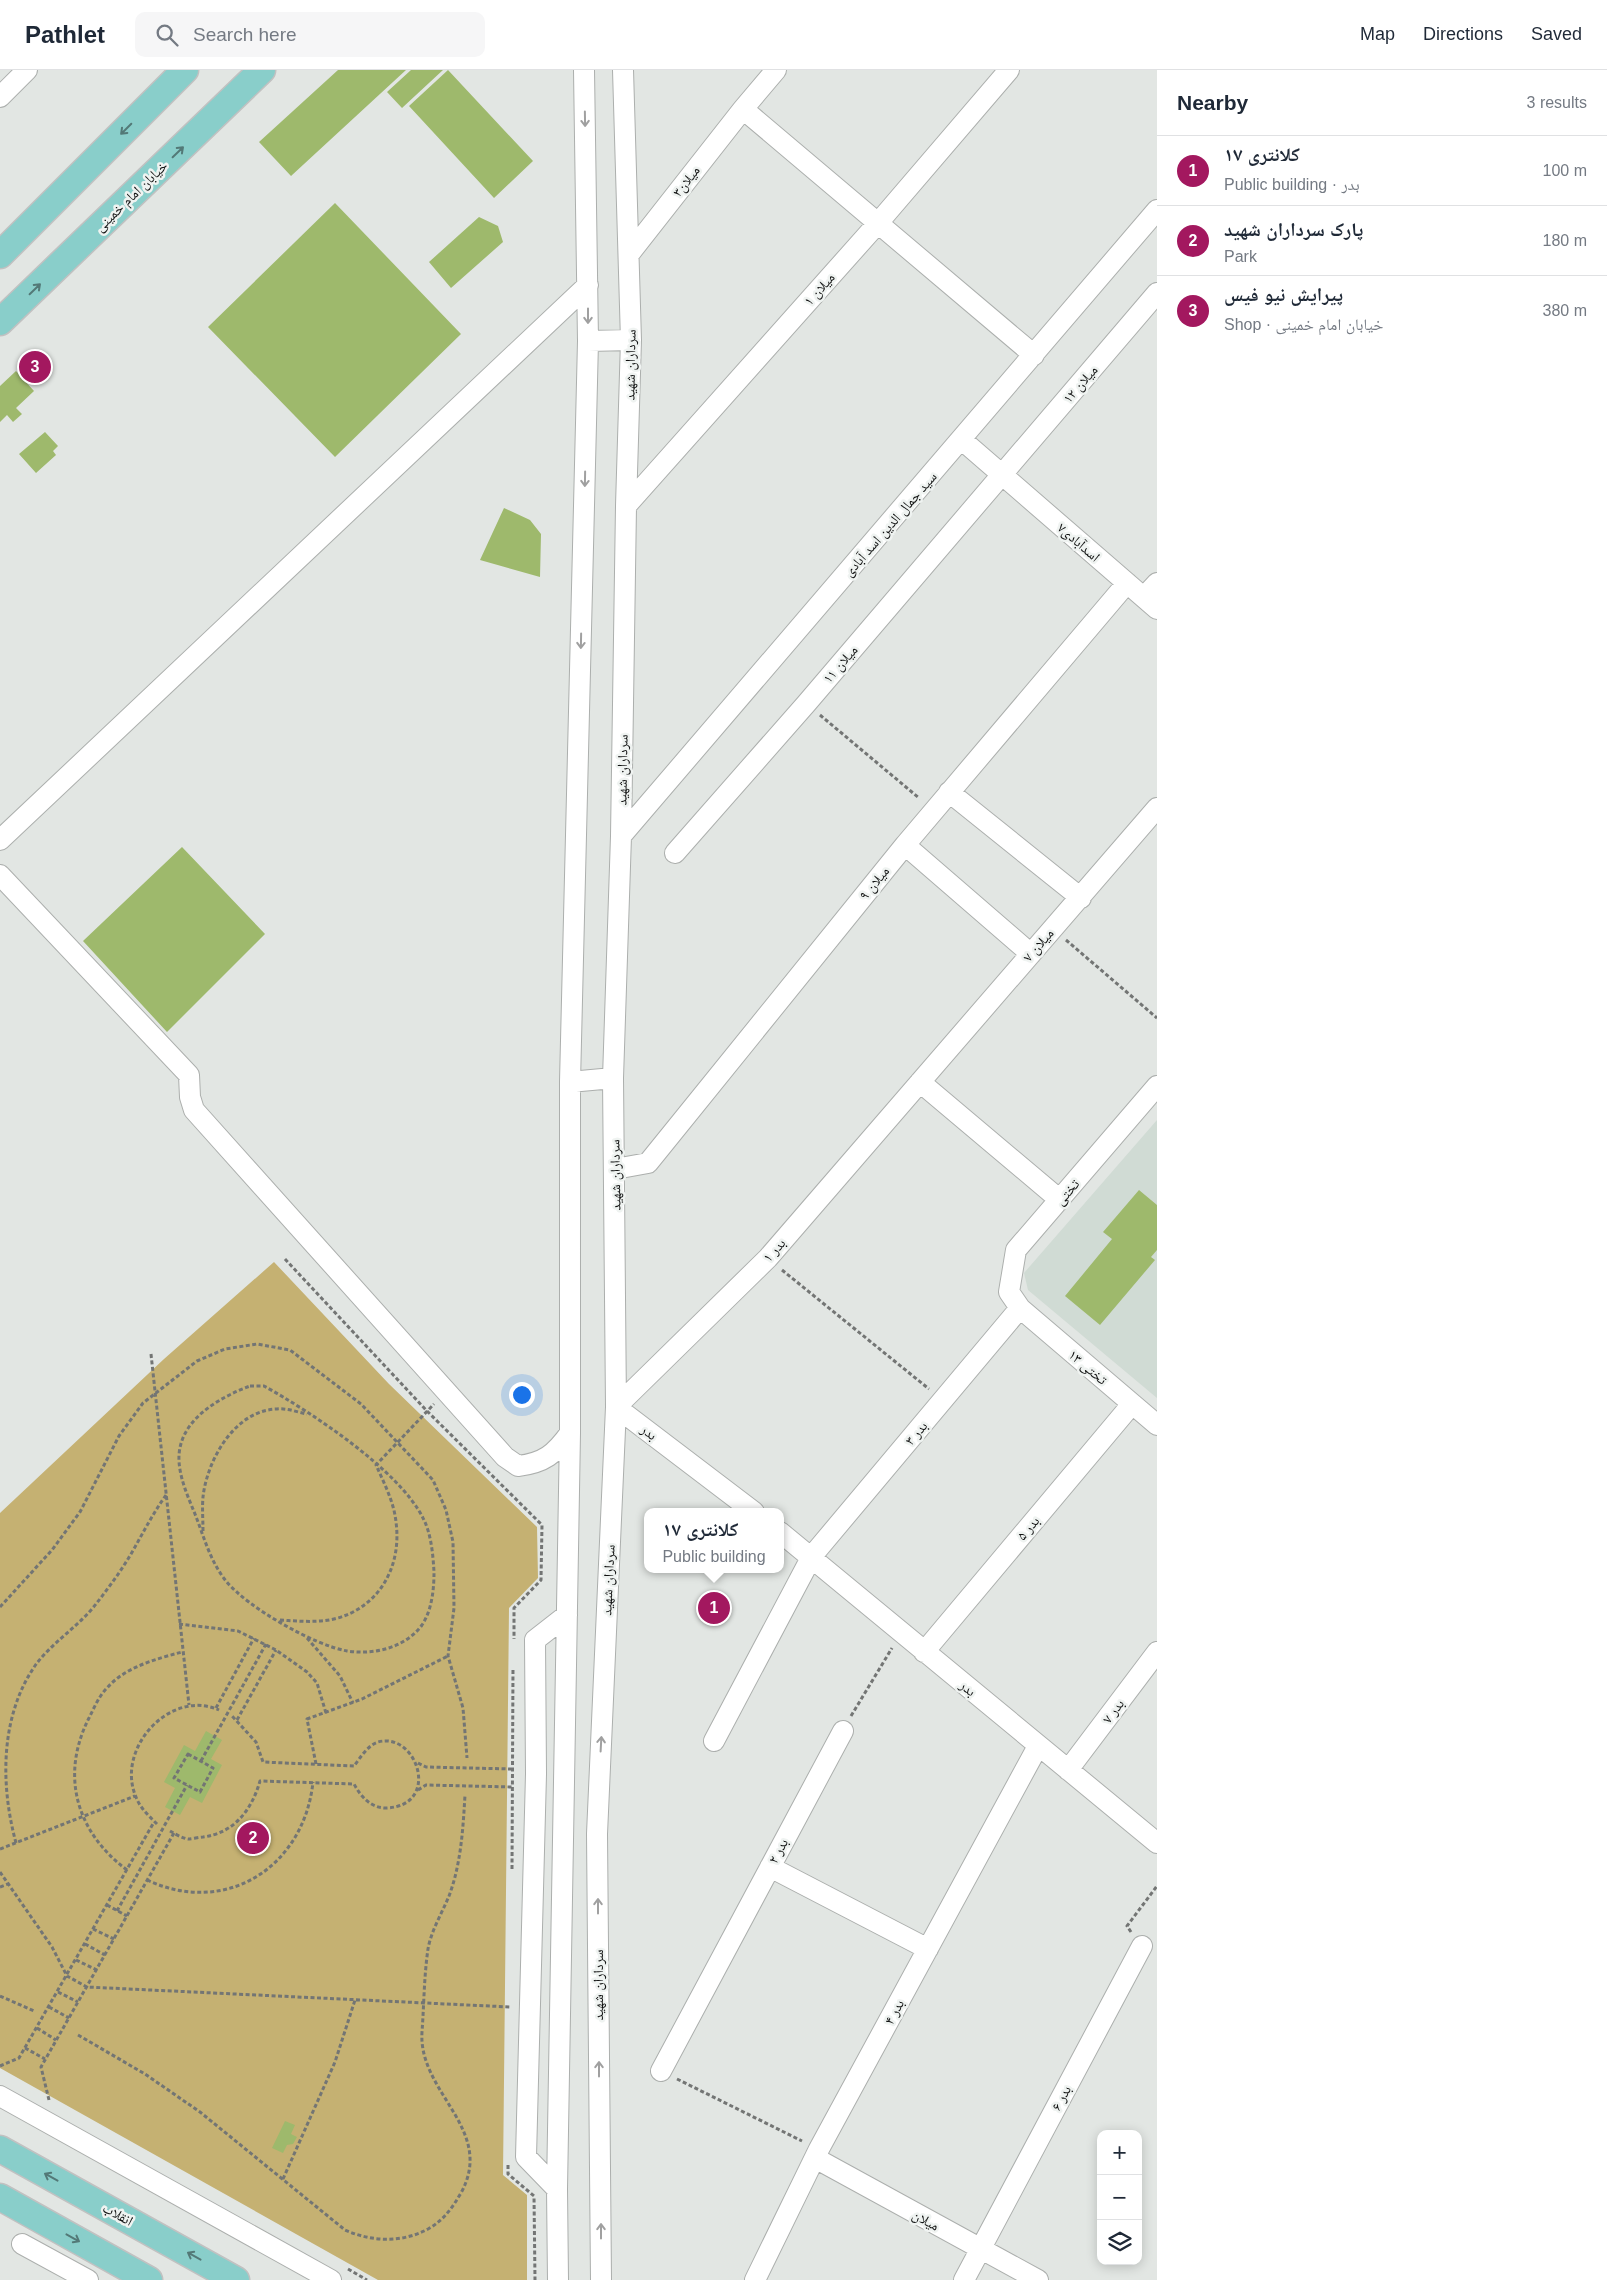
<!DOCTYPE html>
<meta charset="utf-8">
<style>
body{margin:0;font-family:Arial,"Noto Naskh Arabic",sans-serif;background:#f6f6f7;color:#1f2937}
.controls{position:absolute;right:15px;bottom:15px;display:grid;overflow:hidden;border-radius:10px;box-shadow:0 2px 12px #0003}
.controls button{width:45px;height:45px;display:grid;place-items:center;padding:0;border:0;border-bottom:1px solid #e0e1e3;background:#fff;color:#1f2937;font:25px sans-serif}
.you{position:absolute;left:521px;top:1324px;width:18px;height:18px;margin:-12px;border:4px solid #fff;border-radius:50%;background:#1a73e8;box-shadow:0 0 0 8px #1a73e833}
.badge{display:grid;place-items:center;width:32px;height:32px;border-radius:50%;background:#a3185f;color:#fff;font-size:16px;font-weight:700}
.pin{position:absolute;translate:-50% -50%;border:2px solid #fff;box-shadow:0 1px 5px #0006}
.popup{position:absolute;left:644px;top:1438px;width:140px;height:65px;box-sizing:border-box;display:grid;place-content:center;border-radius:10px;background:#fff;filter:drop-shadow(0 1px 4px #0005);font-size:16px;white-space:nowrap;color:#747a83}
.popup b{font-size:19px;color:#1f2937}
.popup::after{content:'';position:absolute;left:50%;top:100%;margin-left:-10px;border:10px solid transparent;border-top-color:#fff}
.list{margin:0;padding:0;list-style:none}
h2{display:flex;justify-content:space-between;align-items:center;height:65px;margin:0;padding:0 20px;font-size:21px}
h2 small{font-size:16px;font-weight:400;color:#747a83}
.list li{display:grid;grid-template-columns:32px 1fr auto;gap:15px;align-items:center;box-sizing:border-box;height:70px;padding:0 20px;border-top:1px solid #e0e1e3}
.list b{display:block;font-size:19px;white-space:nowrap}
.list p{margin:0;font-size:16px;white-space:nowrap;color:#747a83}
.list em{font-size:16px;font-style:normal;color:#747a83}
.icon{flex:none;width:28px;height:28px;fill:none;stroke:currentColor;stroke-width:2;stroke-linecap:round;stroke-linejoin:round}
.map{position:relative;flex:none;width:1157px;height:2210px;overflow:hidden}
header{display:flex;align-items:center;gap:30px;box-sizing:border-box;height:70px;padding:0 25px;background:#fff;border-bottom:1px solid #e0e1e3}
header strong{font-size:24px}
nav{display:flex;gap:28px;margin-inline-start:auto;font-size:18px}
.search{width:350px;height:45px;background:#f6f6f7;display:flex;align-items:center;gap:12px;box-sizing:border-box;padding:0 18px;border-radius:10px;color:#747a83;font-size:19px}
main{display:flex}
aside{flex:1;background:#fff}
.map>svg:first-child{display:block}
</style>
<header>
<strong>Pathlet</strong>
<div class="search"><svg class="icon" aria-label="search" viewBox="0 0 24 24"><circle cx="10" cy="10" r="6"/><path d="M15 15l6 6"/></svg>Search here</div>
<nav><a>Map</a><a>Directions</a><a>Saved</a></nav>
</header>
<main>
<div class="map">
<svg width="1157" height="2210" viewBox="0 0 1157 2210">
<rect width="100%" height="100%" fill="#e2e6e3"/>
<path fill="#d0dbd4" d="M1157,1050V1328L1028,1220L1024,1203Z"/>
<path fill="#c5b172" d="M274,1192L389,1314L537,1457L538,1508L509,1538L503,2105L527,2125V2210H378L0,1998V1443L164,1289Z"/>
<path fill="#9eb96c" d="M338,0H406L291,106L259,72Z
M411,0H443L402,38L387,22Z
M448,0L533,91L494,128L409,36Z
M335,133L461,264L335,387L208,257Z
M479,147L498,156L503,172L451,218L429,192Z
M16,301L34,321L16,338L22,344L13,352L7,345L0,352V316Z
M45,362L58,376L53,381L56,385L36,403L19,384Z
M504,438L530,450L541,464L540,507L480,490Z
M182,777L265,864L167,962L83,871Z
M1139,1120L1157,1135V1180L1151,1187L1155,1190L1100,1255L1065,1226L1112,1169L1103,1162Z
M206,1661L222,1670L211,1689L222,1695L202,1733L190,1727L180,1745L165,1737L175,1718L164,1712L184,1675L195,1681Z
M285,2051L295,2055L291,2064L297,2067L293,2074L287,2075L283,2083L272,2078Z"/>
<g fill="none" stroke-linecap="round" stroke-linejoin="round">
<g stroke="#acafad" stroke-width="22">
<path id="minor" d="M0,27L27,0
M743,39L1034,285
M630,183L743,39L776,0
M588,271L631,270
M962,370L1157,539
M626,436L878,153L1009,0
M1144,527L1157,513
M949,722L1081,828
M621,766L1157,140
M0,770L588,215
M905,775L1031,884
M675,783L806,634L1157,223
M0,805L189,1005L190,1027L194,1040L505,1387L518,1396C544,1393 555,1384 570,1363
M570,1012L613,1008
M920,1012L1060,1130
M1157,1016L1016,1180L1009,1222L1020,1238L1157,1355
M615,1099L648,1093L905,775L1127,513
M754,1442L616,1337L768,1188L1157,738
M780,1462L1157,1773
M924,1582L1132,1334
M714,1671L812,1486L1020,1238
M1068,1700L1157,1582
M770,1797L928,1879
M661,2001L843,1661
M0,2026L331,2210
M815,2088L1038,2210
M557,2119L526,2087L536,1704L535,1570L567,1545
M22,2174L88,2210
M558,2210L557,2119L570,1363V1012L588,271L584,0
M601,2210L597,1764L616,1337L613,1008L621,766L626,436L631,270L623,0
M755,2210L819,2079L1038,1676
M964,2210L1142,1876"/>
</g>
<g stroke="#c1c1c1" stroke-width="29">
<path id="major" d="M0,185L185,0
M0,252L262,0
M0,2079L236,2210
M0,2127L149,2210"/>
</g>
<path stroke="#737574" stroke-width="3" stroke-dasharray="4 2.5" stroke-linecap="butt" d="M820,645L919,728
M1066,870L1157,948
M285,1189L427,1341L542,1455L541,1510L514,1538V1569
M782,1200L929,1319
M151,1284L189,1635
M250,1316H264C311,1342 399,1400 423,1448C431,1463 433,1484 434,1502C434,1519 432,1540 422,1555C405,1578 374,1585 347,1581C314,1575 248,1538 226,1511C210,1491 204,1467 195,1444C188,1427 180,1409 179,1391C177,1351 218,1328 250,1316Z
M203,1461C203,1450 202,1438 203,1427C207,1390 235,1340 277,1339C287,1338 297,1342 307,1344
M0,1537L52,1480L80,1442L119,1366L143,1333L197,1291L225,1279L257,1274L290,1280L361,1334L433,1410L446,1440L453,1472L454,1538L448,1586L463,1638L467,1688
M280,1550C298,1551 316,1553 334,1549C379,1538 402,1497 396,1452C394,1432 384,1413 376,1395L434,1334
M179,1554L238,1561L276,1580L307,1602L317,1613L326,1643
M307,1568L340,1606L353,1633
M216,1638L254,1568
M851,1646L892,1578
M237,1650L276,1580
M188,1684L213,1698L200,1722L174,1708Z
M201,1691L266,1574
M418,1693L426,1697L513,1699
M316,1694L307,1649L362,1629L448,1586
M418,1720L426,1715L513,1717
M157,1754C149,1746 140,1738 136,1727C115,1679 170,1618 219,1640
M170,1761C175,1764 182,1768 188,1769C192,1769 199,1767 203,1767C235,1763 252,1739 260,1711L354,1714C361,1727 371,1738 386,1738C442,1736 417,1661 378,1672C368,1675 360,1688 354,1696L263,1692L256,1672L232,1646
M16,1773C0,1714 0,1644 37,1593C54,1571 79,1556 96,1534C110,1516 124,1497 135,1477C145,1459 154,1442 166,1425
M0,1779L135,1726
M512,1799L513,1598
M127,1800C76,1762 60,1705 89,1648C94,1638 99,1626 107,1618C125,1597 156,1589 182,1582
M0,1802L52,1877L67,1906L87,1917L510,1937
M147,1810C226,1847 304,1797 313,1712
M0,1817L8,1814
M107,1835L127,1846
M117,1841L187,1715
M93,1859L114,1869
M1131,1862L1127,1856L1157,1816
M85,1874L105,1885
M76,1890L97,1900
M58,1922L78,1932
M0,1926L34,1941
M49,1937L69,1948
M37,1958L56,1970
M78,1965L145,2004L200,2042L345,2160C372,2172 402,2173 428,2159C444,2150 452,2138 461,2123C496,2059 418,2023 422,1962C424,1935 424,1906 428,1879C431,1861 442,1843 449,1826C461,1794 463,1759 465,1725
M25,1978L45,1989
M0,1996L19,1988L154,1752
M677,2009L802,2071
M49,2030L41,1997L174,1763
M508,2095V2104L534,2126L535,2210
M283,2109L335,1992L355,1930
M348,2199L367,2210"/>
<use href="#minor" stroke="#fff" stroke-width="20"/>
<use href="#major" stroke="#89ceca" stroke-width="26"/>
</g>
<defs><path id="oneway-shaft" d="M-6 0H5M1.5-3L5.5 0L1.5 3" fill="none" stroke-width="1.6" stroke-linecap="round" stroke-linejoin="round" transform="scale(1.25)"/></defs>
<g stroke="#a0a0a0">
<use href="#oneway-shaft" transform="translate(585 49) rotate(89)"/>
<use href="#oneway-shaft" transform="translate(588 246) rotate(90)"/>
<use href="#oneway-shaft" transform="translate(585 409) rotate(91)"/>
<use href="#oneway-shaft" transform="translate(581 571) rotate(91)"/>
<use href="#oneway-shaft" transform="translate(601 1674) rotate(-87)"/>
<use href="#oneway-shaft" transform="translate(598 1836) rotate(-90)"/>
<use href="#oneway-shaft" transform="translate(599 1999) rotate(-90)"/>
<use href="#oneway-shaft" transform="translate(601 2161) rotate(-90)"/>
</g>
<g stroke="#537977">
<use href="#oneway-shaft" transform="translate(126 59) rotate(135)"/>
<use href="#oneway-shaft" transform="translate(178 82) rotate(-44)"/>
<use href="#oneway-shaft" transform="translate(35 219) rotate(-44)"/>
<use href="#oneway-shaft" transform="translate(51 2107) rotate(-151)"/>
<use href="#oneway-shaft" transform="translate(73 2168) rotate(29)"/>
<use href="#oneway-shaft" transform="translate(194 2186) rotate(-151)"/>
</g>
<g text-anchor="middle" stroke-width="5" stroke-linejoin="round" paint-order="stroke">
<g font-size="14" fill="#111212" stroke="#eff3f1">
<text transform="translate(686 111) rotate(-52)" y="5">میلان۳</text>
<text transform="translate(131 126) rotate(-44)" y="5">خیابان امام خمینی</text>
<text transform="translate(819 219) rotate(-48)" y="5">میلان ۱</text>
<text transform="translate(630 295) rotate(-89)" y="5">سرداران شهید</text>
<text transform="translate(1080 314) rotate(-49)" y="5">میلان ۱۲</text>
<text transform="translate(890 454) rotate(-49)" y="5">سید جمال الدین اسد آبادی</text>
<text transform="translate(1079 472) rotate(41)" y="5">اسدآبادی۷</text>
<text transform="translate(840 594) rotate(-49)" y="5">میلان ۱۱</text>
<text transform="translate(622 700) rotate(-89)" y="5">سرداران شهید</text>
<text transform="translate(874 813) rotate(-51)" y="5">میلان ۹</text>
<text transform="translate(1038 875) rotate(-49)" y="5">میلان ۷</text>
<text transform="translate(615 1105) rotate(-91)" y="5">سرداران شهید</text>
<text transform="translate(1067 1122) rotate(-49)" y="5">تختی</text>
<text transform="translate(774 1180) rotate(-48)" y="5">بدر ۱</text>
<text transform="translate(1088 1297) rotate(40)" y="5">تختی ۱۳</text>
<text transform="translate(649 1362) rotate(37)" y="5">بدر</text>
<text transform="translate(916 1363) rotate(-50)" y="5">بدر ۳</text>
<text transform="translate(1028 1458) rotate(-50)" y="5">بدر ۵</text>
<text transform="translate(608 1510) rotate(-87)" y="5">سرداران شهید</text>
<text transform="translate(968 1618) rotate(40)" y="5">بدر</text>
<text transform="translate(1113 1641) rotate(-53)" y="5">بدر ۷</text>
<text transform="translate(778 1781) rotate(-62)" y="5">بدر ۲</text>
<text transform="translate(598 1915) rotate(-90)" y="5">سرداران شهید</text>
<text transform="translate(894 1942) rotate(-62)" y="5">بدر ۴</text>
<text transform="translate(1061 2028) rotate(-62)" y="5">بدر ۶</text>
<text transform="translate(118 2144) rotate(29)" y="5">انقلاب</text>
<text transform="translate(926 2150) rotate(29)" y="5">میلان</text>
</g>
</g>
</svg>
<div class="controls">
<button>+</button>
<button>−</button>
<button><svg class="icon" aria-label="layers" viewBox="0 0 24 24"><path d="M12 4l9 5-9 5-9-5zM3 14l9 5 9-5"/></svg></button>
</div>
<div class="you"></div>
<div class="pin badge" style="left:714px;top:1538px">1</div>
<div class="popup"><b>کلانتری ۱۷</b>Public building</div>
<div class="pin badge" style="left:253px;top:1768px">2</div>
<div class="pin badge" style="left:35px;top:297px">3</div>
</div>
<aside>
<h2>Nearby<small>3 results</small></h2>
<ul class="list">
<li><span class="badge">1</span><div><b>کلانتری ۱۷</b><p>Public building · بدر</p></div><em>100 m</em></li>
<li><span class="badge">2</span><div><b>پارک سرداران شهید</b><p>Park</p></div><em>180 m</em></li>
<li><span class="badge">3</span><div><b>پیرایش نیو فیس</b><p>Shop · خیابان امام خمینی</p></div><em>380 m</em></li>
</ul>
</aside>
</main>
